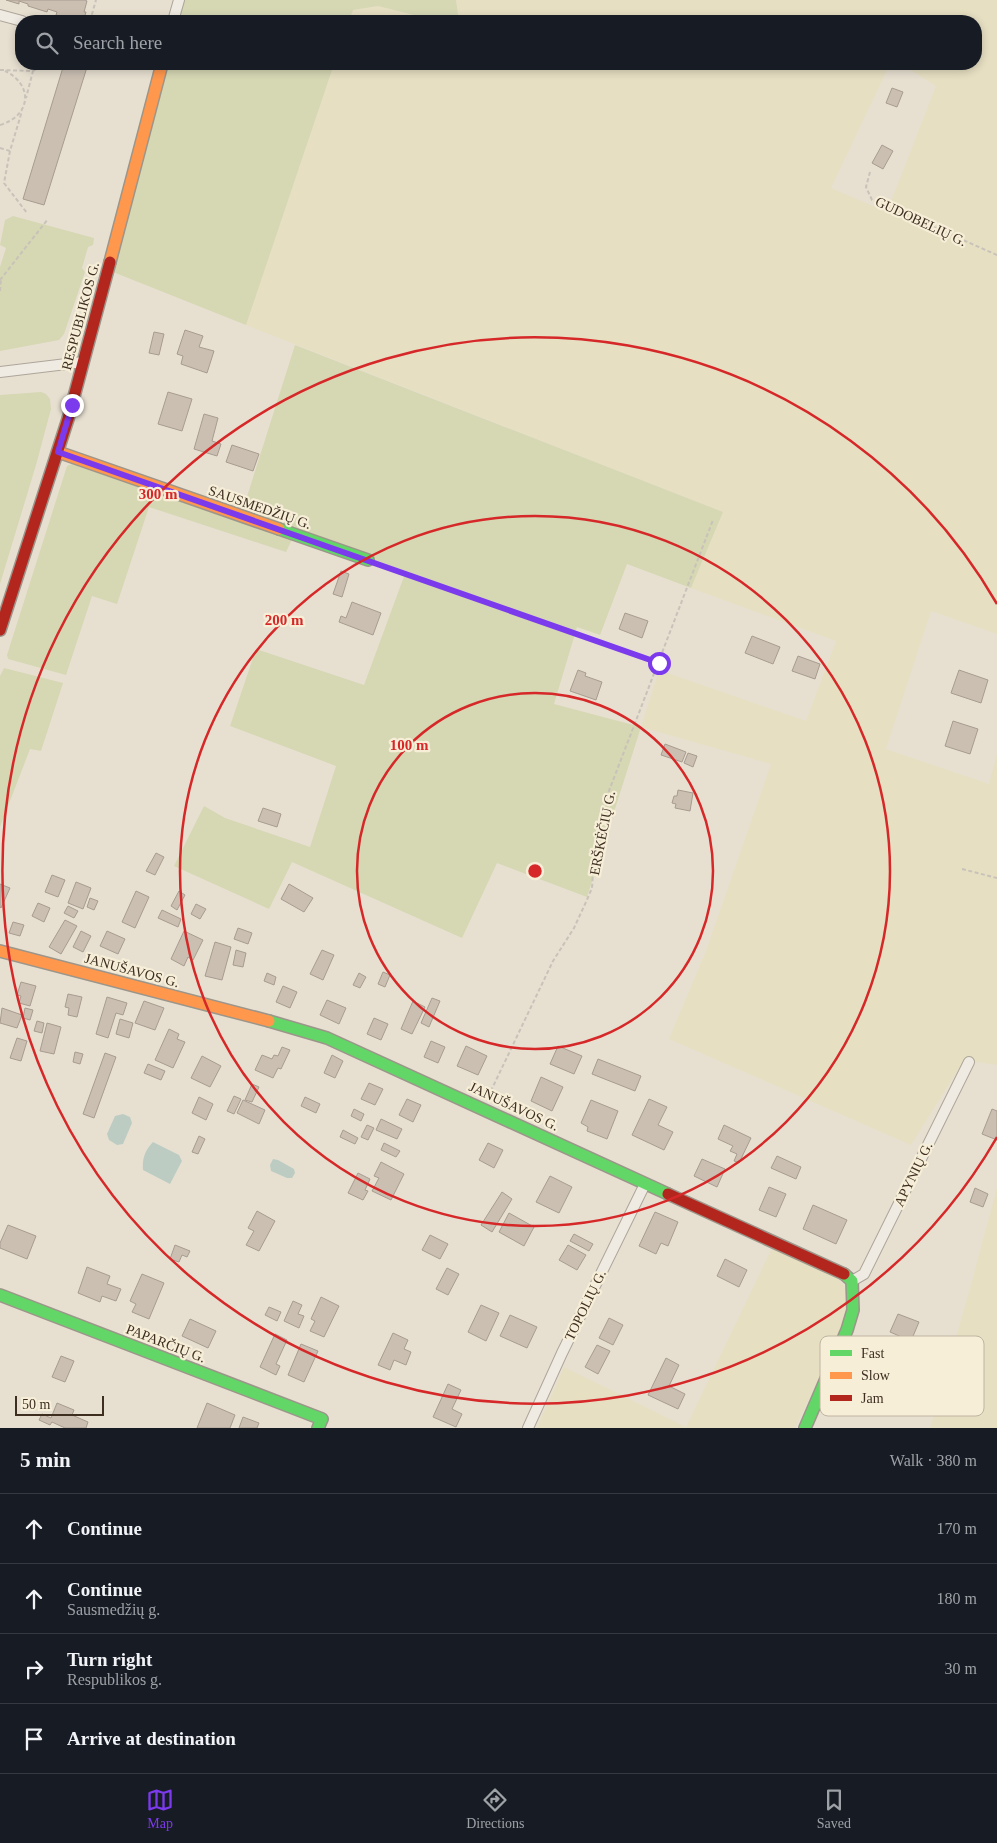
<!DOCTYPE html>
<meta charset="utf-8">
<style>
body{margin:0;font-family:"Times New Roman",serif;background:#20242c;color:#f1f3f6}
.scale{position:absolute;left:15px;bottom:12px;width:89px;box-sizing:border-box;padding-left:5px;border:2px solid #3d2e20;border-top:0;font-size:14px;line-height:18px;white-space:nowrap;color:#3d2e20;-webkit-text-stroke:4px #f7eed8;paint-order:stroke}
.stop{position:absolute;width:15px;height:15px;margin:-11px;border:4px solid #7c3aed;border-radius:50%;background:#fff}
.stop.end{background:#7c3aed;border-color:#fff;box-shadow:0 1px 5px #0008}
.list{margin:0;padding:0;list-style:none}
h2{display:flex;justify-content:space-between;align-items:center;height:65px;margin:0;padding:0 20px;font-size:21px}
h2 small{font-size:16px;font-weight:400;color:#9ea1a6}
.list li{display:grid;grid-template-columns:32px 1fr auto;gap:15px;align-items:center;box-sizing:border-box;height:70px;padding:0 20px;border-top:1px solid #363941}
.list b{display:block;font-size:19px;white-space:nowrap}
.list p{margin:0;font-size:16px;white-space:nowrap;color:#9ea1a6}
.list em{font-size:16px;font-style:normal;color:#9ea1a6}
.icon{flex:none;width:28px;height:28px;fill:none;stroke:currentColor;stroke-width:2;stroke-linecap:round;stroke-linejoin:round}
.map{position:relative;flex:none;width:997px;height:1428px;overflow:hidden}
.search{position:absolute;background:#171b24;box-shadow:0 2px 8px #0003;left:15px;right:15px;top:15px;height:55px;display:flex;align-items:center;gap:12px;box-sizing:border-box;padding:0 18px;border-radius:20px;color:#9ea1a6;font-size:19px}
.sheet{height:345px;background:#171b24}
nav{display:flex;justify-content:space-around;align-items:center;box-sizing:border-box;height:70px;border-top:1px solid #363941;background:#171b24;font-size:14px;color:#9ea1a6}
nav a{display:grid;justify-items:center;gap:2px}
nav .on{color:#7c3aed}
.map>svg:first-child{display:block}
</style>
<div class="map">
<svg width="997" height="1428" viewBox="0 0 997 1428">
<rect width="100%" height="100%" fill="#e7e0d1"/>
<path fill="#e6dfc2" d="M456,0H997V634L931,611L886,749L989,784L997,754V1065L964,1060L911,1145L669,1039L706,951L771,764L641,727L659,670L806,721L836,641L691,588L723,512L246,325L334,64H890L831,188L887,212L936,86L901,64H976V21H459Z
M378,6L438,21H349L352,10Z
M997,1188V1428H930L969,1292Z
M772,1248L833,1274L844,1286L848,1307L835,1344L795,1428H537L564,1367L686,1427Z"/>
<path fill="#d6d7b3" d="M179,0H456L459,21H438L378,6L353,10L349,21H173Z
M162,64H334L246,325L108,270Z
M13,216L94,238L93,245L88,247L82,268L85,272L64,334L59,340L0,351V267L6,248L0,245L5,220Z
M295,345L723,512L691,588L627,564L600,635L577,627L554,704L641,727L587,897L497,863L462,938L292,862L269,909L174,866L204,806L225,818L310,847L336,766L230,726L256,649L364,685L406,571L294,535L286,552L149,507L117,604L92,596L66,675L8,659L7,655L67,466L72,464L239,522Z
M41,392L46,394L50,399L51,409L36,465L0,584V395Z
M4,668L63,683L41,751L30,749L0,827V676Z"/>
<path fill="#bcccc2" d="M123,1114L130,1117L132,1123L123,1144L117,1145L109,1140L107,1134L115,1116Z
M153,1142L179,1155L182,1161L170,1184L143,1170C142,1159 145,1150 153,1142Z
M273,1159L278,1160L294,1169L295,1173L292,1178H287L271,1171L270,1165Z"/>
<path fill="#cbbfb2" stroke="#a89c90" d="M6,0H85L87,1L84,12H86L84,19L75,16L74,20L56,15L57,12L48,9L47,12L28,6V4L19,1V4Z
M64,64H88L44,205L23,199Z
M892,88L903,92L897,107L886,103Z
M882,145L893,151L883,169L872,163Z
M185,330L203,336L199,347L214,351L207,373L181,364L183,356L177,354Z
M154,332L164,334L159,355L149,353Z
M168,392L192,399L182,431L158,424Z
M204,414L218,418L212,441L221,444L217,456L194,449Z
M232,445L259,454L253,471L226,462Z
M341,571L349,574L342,597L333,594Z
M352,602L381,613L373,635L339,622L341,616L346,618Z
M625,613L648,621L642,638L619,629Z
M752,636L780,647L773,664L745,653Z
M798,656L820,664L815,679L792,671Z
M578,670L586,673L585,676L602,682L596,700L570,691Z
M959,670L988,680L981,703L951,693Z
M953,721L978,729L970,754L945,746Z
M665,744L686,752L682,762L661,755Z
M688,753L697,756L693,767L684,763Z
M678,790L693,793L690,811L675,808L676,804L672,803L674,796H677Z
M263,808L281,814L277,827L258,821Z
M156,853L164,857L155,875L146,871Z
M52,875L65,880L58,897L45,892Z
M76,882L91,888L83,909L68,903Z
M0,884L10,888L1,908L0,907Z
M289,884L313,898L304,912L281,899Z
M136,891L149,897L135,928L122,922Z
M179,891L185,895L177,910L171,906Z
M90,898L98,901L94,910L87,907Z
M38,903L50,908L44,922L32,916Z
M196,904L206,909L200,919L191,914Z
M68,906L78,911L74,918L64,913Z
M162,910L181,919L178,927L158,918Z
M65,920L77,926L61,954L49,947Z
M13,922L24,925L20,936L9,933Z
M238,928L252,933L248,944L234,939Z
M81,931L91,936L83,952L73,947Z
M107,931L125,939L118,954L100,946Z
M184,931L203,940L193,960L188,957L184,966L171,959Z
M215,942L231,947L222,980L205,976Z
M236,950L246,953L243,967L233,965Z
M322,950L334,955L323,980L310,974Z
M383,972L390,975L385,987L378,984Z
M267,973L276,977L274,985L264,981Z
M359,973L366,977L360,988L353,985Z
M21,982L36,986L30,1006L19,1003L21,996L17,995Z
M283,986L297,992L290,1008L276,1002Z
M68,994L82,997L77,1017L68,1015L69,1008L65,1007Z
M107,997L127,1003L123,1015L116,1013L108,1038L96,1034Z
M432,998L440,1001L429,1027L421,1023Z
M327,1000L346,1008L339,1024L320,1015Z
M144,1001L164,1008L155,1030L135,1023Z
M413,1001L425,1007L412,1034L401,1029Z
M2,1008L22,1015L17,1028L0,1023Z
M25,1008L33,1010L30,1020L23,1018Z
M374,1018L388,1024L381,1040L367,1034Z
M120,1019L133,1023L129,1038L116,1034Z
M37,1021L44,1023L42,1033L34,1031Z
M47,1023L61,1027L54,1054L40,1051Z
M169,1029L179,1034L177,1039L185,1042L173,1068L155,1060Z
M17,1038L27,1041L21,1061L10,1058Z
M431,1041L445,1047L438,1063L424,1057Z
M466,1046L487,1056L478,1075L457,1066Z
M558,1046L582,1056L574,1074L550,1064Z
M282,1047L290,1050L281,1069L278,1068L273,1078L255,1070L262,1055L272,1059L274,1055L278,1056Z
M75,1052L83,1054L80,1064L73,1062Z
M105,1053L116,1057L94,1118L83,1114Z
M332,1055L343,1061L335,1078L324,1073Z
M202,1056L221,1066L210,1087L191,1078Z
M598,1059L641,1076L635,1091L592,1074Z
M148,1064L165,1071L161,1080L144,1073Z
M541,1077L563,1087L552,1111L531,1101Z
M369,1083L383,1089L375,1105L361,1099Z
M252,1084L259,1087L252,1102L245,1100Z
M234,1096L241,1099L234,1114L227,1111Z
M199,1097L213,1104L206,1120L192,1113Z
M305,1097L320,1104L316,1113L301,1106Z
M407,1099L421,1105L413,1122L399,1115Z
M649,1099L667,1107L658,1125L673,1132L664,1150L632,1135Z
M243,1100L265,1110L259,1124L237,1113Z
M591,1100L618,1111L607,1139L587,1131L588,1127L581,1123Z
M354,1109L364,1114L361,1121L351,1116Z
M992,1109L997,1111V1140L982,1134Z
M381,1119L402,1129L397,1139L376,1130Z
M367,1125L374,1128L368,1140L361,1137Z
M724,1125L751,1138L739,1163L734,1161L737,1154L730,1151L733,1146L718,1139Z
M343,1130L358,1138L355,1144L340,1137Z
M199,1136L205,1139L198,1154L192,1152Z
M384,1143L400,1151L396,1157L381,1150Z
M488,1143L503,1150L494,1168L479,1160Z
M777,1156L801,1167L796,1179L771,1168Z
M702,1159L725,1169L717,1187L694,1176Z
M381,1162L404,1174L391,1200L372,1191L379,1178L374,1176Z
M358,1173L370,1179L365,1190L368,1191L363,1200L348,1193Z
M550,1176L572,1187L559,1213L536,1202Z
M769,1187L786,1194L776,1217L759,1210Z
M975,1188L988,1194L983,1207L970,1202Z
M502,1192L512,1199L492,1232L481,1225Z
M813,1205L847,1220L836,1244L803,1229Z
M257,1211L275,1221L259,1251L246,1245L254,1231L248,1228Z
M655,1212L678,1222L668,1246L661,1243L656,1254L639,1246Z
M509,1213L534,1227L524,1246L499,1232Z
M8,1225L36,1236L27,1259L0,1248V1243Z
M574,1234L593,1244L589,1251L570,1241Z
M430,1235L448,1244L440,1259L422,1250Z
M175,1245L190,1251L187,1257L182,1255L179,1262L170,1259Z
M568,1245L586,1255L577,1270L559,1260Z
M725,1259L747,1270L739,1287L717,1276Z
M87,1267L110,1276L107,1284L121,1289L116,1301L102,1296L100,1302L78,1293Z
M447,1268L459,1274L448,1295L436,1289Z
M142,1274L164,1283L149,1319L132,1312L136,1304L130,1301Z
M321,1297L339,1306L324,1337L310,1331L315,1321L311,1319Z
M293,1301L302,1305L298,1314L304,1316L299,1328L284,1321Z
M481,1305L499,1313L486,1341L468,1332Z
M269,1307L281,1312L277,1321L265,1315Z
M898,1314L919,1322L911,1341L890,1332Z
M510,1315L537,1327L527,1348L500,1336Z
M609,1318L623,1325L613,1345L599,1338Z
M190,1319L216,1331L208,1348L182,1336Z
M393,1333L408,1340L404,1349L411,1352L406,1365L394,1360L390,1370L378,1365Z
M275,1334L287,1340L276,1364L280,1366L276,1375L260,1367Z
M301,1344L318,1351L304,1382L288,1375Z
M597,1345L610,1351L598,1374L585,1367Z
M61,1356L74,1361L65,1382L52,1377Z
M666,1358L679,1365L669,1386L685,1394L678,1409L648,1395Z
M448,1384L461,1390L452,1409L462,1414L456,1427L433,1417Z
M57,1403L74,1410L72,1415L88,1422L86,1428H65L52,1422L50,1425L39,1420L42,1414L51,1418Z
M207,1403L235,1415L230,1428H197Z
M243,1417L259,1423L257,1428H239Z"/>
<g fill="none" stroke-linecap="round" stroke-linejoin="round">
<g stroke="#ada599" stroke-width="12">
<path id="street" d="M0,15L22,21
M173,21L179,0
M0,372L83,362
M852,1281L864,1274L969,1062
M528,1428L562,1353L645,1184"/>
</g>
<g stroke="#9c958a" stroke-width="14">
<path id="fast" d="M279,529L368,560
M269,1021L327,1038L668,1194
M0,1295L322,1419L318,1428
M805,1428L847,1330L853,1310L852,1281L844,1274"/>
</g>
<g stroke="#9c958a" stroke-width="14">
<path id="slow" d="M110,262L162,64
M58,452L279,529
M0,951L269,1021"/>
</g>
<g stroke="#9c958a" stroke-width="14">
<path id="jam" d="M0,630L68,419L110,262
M668,1194L844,1274"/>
</g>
<path stroke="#c8c2b9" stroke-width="2" stroke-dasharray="4 2.5" stroke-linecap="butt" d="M90,21L96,0
M0,70L33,71L26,98
M33,71L44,64
M0,125C31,116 34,85 5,71
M0,148L10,151L22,111
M10,151L4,183L27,213
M870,172L866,187L872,200L997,255
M0,280L48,219
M0,291L1,279
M381,564L659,663
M962,869L997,878
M488,1097L553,961L574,928L586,902L592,888L594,858L607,796L713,520"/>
<use href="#street" stroke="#efebe3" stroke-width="10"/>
<use href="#fast" stroke="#63d668" stroke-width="11"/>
<use href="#slow" stroke="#ff974d" stroke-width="11"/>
<use href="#jam" stroke="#b3261e" stroke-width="11"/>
</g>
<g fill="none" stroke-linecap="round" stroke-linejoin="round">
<path stroke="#7c3aed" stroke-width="6" d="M72,405L58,452L659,663"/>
</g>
<g fill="none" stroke="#d62828" stroke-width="2.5">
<circle cx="535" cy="871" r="178"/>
<circle cx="535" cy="871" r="355"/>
<path d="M997 1137A533 533 0 1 1 997 604"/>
</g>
<g text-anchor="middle" stroke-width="4.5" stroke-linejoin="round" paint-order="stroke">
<g font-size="14" fill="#3d2e20" stroke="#f7eed8">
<text transform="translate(921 221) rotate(25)" y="5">GUDOBELIŲ G.</text>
<text transform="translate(80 316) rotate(-75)" y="5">RESPUBLIKOS G.</text>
<text transform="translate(260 507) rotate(19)" y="5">SAUSMEDŽIŲ G.</text>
<text transform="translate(602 833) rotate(-79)" y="5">ERŠKĖČIŲ G.</text>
<text transform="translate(132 970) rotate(15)" y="5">JANUŠAVOS G.</text>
<text transform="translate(514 1106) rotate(25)" y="5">JANUŠAVOS G.</text>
<text transform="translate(913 1174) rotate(-64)" y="5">APYNIŲ G.</text>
<text transform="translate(585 1305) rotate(-64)" y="5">TOPOLIŲ G.</text>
<text transform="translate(166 1343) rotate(21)" y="5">PAPARČIŲ G.</text>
</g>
</g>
<rect x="820" y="1336" width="164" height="80" rx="8" fill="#f7eed8" stroke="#bfb4a1" stroke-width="1"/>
<rect x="830" y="1350" width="22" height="6" fill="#63d668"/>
<rect x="830" y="1372" width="22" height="7" fill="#ff974d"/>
<rect x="830" y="1395" width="22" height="6" fill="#b3261e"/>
<g font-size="14" fill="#3d2e20">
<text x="861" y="1358">Fast</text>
<text x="861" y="1380">Slow</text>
<text x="861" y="1403">Jam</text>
</g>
<circle cx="535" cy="871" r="8" fill="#d62828" stroke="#f7eed8" stroke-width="2.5"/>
<g font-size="15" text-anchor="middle" font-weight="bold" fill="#d62828" stroke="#f7eed8" stroke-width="4.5" stroke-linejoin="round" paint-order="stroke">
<text x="158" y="499">300 m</text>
<text x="284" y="625">200 m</text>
<text x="409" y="750">100 m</text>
</g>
</svg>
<div class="scale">50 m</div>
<div class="stop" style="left:659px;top:663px"></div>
<div class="stop end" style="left:72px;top:405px"></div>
<div class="search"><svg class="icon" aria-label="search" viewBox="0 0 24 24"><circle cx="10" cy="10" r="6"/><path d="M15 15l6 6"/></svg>Search here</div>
</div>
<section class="sheet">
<h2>5 min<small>Walk · 380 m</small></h2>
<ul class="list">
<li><svg class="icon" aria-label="ahead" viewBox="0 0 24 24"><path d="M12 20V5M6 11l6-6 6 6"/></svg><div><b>Continue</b></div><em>170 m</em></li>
<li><svg class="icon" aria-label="ahead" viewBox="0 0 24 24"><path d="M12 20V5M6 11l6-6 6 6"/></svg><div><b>Continue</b><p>Sausmedžių g.</p></div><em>180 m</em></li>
<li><svg class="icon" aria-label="right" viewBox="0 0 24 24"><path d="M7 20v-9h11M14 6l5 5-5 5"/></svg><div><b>Turn right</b><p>Respublikos g.</p></div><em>30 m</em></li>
<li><svg class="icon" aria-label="arrive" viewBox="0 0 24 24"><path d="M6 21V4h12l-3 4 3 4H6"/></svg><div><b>Arrive at destination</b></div></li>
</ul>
</section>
<nav>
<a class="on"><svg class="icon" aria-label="map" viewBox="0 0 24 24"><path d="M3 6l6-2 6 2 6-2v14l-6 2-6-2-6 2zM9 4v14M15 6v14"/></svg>Map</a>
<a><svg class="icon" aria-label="directions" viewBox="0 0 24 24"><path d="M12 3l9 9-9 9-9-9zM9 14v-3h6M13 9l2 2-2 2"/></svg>Directions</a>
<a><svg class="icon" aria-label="saved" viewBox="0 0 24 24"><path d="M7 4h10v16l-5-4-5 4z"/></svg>Saved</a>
</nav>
